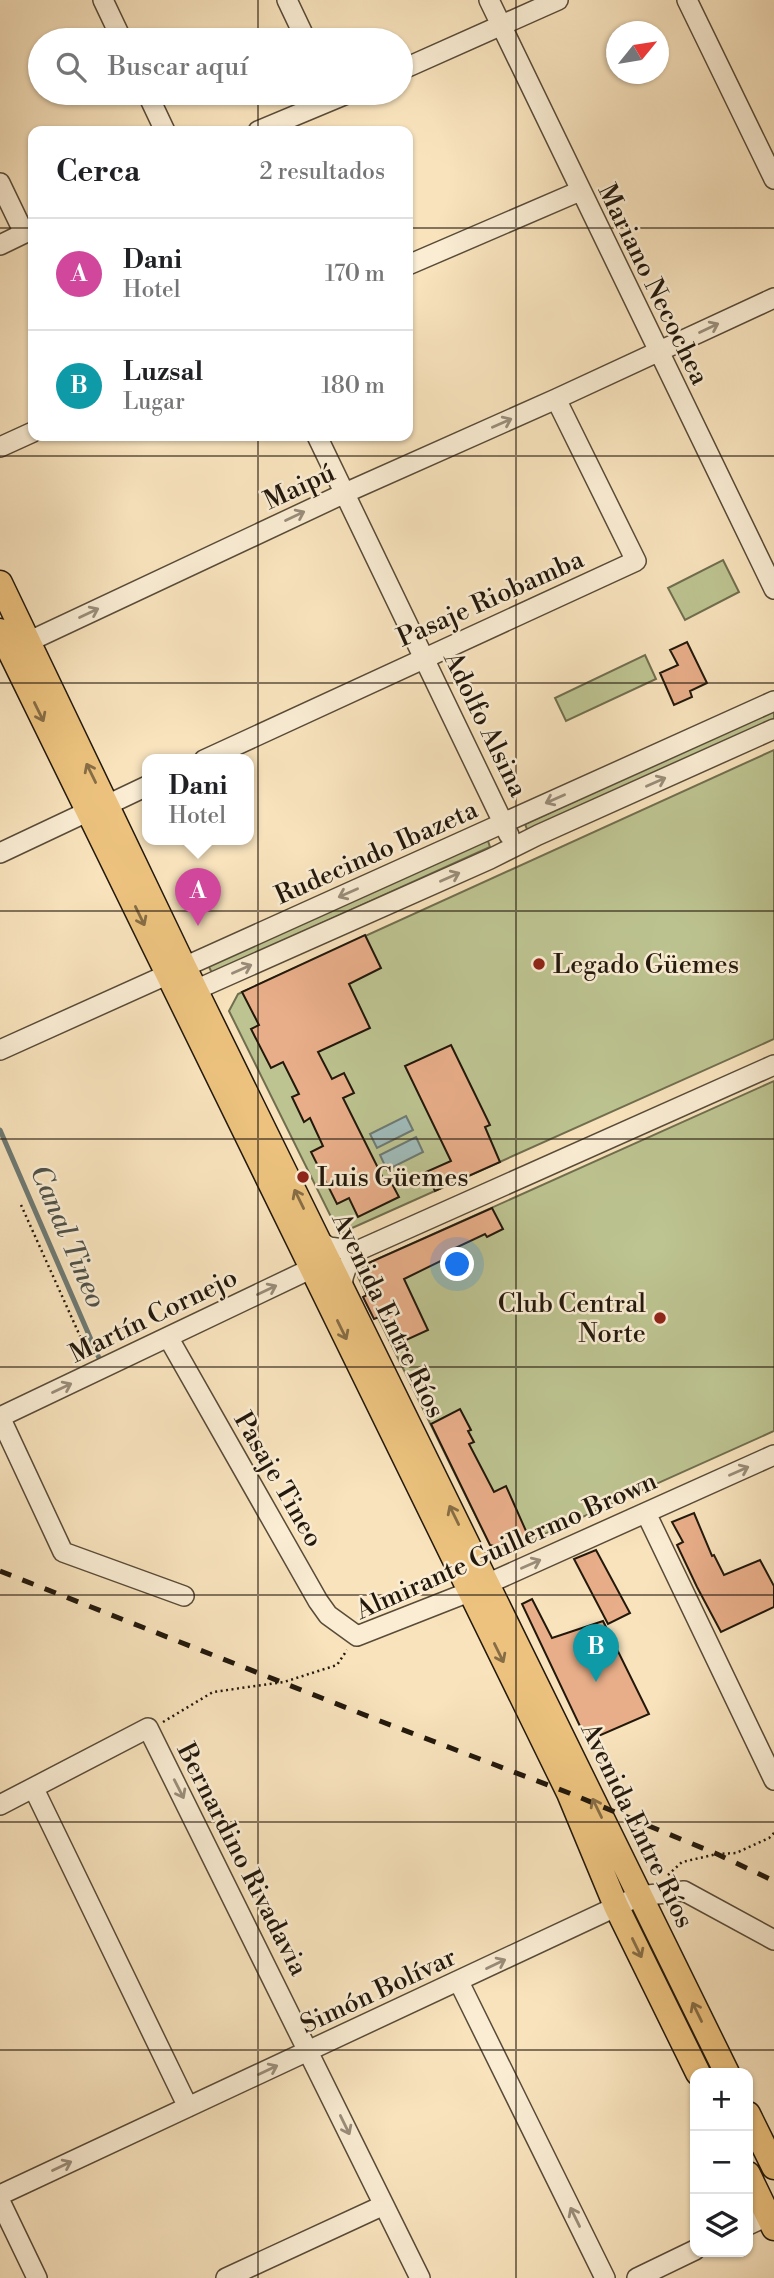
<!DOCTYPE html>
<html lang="es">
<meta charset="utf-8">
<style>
body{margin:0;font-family:"Libre Bodoni",serif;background:#f2f2f2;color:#202124}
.controls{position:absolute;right:21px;bottom:21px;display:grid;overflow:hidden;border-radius:14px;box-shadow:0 2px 5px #0004}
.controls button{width:63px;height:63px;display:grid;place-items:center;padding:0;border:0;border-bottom:2px solid #e0e0e0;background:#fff;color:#202124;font:35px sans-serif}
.compass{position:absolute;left:606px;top:21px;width:63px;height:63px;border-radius:50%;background:#fff;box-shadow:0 2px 5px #0004;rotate:60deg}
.you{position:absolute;left:458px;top:1265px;width:24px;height:24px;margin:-18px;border:5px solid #fff;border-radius:50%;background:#1a73e8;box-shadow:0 0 0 10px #1a73e833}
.badge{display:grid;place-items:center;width:46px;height:46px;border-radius:50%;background:#0f766e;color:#fff;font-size:23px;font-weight:700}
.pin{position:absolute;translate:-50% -58px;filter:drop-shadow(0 2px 4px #0008)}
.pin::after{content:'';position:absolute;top:37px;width:24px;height:21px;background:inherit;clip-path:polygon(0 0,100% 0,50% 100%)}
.popup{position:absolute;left:142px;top:754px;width:112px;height:91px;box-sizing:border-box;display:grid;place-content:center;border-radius:14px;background:#fff;filter:drop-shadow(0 2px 5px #0005);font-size:23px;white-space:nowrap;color:#757577}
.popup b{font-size:26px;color:#202124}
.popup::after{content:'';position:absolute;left:50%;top:100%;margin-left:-14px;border:14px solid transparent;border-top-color:#fff}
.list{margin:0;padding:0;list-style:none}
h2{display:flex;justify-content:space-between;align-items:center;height:91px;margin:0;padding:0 28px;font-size:30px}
h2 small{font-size:23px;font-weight:400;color:#757577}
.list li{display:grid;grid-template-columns:46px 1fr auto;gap:21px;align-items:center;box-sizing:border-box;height:112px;padding:0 28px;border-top:2px solid #e0e0e0}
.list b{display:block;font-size:26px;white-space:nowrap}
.list p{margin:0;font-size:23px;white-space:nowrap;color:#757577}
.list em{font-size:23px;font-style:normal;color:#757577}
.icon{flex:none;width:38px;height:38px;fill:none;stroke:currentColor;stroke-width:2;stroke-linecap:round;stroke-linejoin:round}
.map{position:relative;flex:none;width:774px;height:2278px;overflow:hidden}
.search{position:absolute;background:#fff;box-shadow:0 2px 5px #0004;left:28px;top:28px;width:385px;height:77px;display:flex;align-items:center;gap:18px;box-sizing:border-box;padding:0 24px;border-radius:38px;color:#757577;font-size:26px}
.panel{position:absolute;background:#fff;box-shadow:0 2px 5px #0004;left:28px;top:126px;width:385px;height:315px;border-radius:14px}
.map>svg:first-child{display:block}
</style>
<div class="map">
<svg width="774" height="2278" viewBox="0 0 774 2278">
<rect width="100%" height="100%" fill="#f8e3bd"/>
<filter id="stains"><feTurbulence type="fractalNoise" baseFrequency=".00286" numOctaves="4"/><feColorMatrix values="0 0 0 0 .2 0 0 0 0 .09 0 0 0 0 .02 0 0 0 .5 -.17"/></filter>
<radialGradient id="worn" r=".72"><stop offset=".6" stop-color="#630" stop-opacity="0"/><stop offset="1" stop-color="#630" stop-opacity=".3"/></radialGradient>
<path fill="#bdc491" stroke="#706e4e" stroke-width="2" d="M723,560L739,592L685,620L668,588Z
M645,655L656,679L566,721L555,698Z
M774,710V720L528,832L525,824Z
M774,750V1039L341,1233L337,1229L229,1011L238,994Z
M487,838L490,847L212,973L208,965Z
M774,1081V1431L509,1550L490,1545L358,1277L364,1265Z"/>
<path fill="#a0bcba" stroke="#6e7a74" stroke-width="2" d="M406,1116L413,1130L377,1148L370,1134Z
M416,1137L423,1152L387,1170L380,1155Z"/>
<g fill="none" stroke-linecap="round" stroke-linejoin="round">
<path stroke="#6e7a74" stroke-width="5" d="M0,1130L99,1358"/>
</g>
<path fill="#e8ae89" stroke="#22180c" stroke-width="2" d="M687,642L707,683L690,691L692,697L674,705L660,673L678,665L670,650Z
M365,935L381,968L349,984L370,1028L318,1052L332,1079L344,1073L354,1093L343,1098L385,1182L390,1180L399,1197L358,1217L349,1198L337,1204L311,1152L323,1146L310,1118L304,1122L292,1097L299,1094L283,1062L271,1068L251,1029L259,1025L242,992Z
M451,1045L490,1125L485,1127L500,1162L435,1191L426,1172L451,1161L405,1066Z
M492,1208L503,1229L487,1237L485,1234L451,1250L453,1255L404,1279L428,1330L393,1346L379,1317L374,1319L363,1297L367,1295L359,1276L364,1265Z
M460,1409L471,1430L468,1431L474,1442L469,1444L494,1492L506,1486L530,1540L509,1550L490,1545L431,1424Z
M694,1513L712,1556L714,1555L724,1575L760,1560L774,1586V1607L721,1632L697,1587L677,1545L683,1542L672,1522Z
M596,1550L630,1613L608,1624L574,1559Z
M532,1599L552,1638L603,1621L649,1714L587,1741L522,1604Z"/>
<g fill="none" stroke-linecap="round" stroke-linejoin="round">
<g stroke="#584b38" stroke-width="22">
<path id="minor" d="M103,0L122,40
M287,0L306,40
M489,0L774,589
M687,0L774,179
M401,70L558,0
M147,93L165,131
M258,131L349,93
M0,183L24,233
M0,245L33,229
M408,265L580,191
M317,436L509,835
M0,447L33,432
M17,647L345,493L556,399L774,298
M204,760L636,561L556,399
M107,805L147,786
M0,853L89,811
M184,995L490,859L538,835L774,729
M0,1050L774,701
M319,1241L329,1247L357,1251C348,1263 343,1272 342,1286
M357,1251L774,1065
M168,1337L318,1601L328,1615L357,1636L469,1592L774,1455
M0,1417L325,1262
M0,1417L63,1552L184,1596
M646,1513L774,1780
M34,1789L188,2107
M0,1805L148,1728L420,2278
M459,1982L605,2278
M0,2195L639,1896L684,1891L774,1940
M0,2201L37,2278
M748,2225L774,2213
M226,2278L384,2205
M637,2278L695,2250"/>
</g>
<g stroke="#22180c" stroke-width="27">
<path id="major" d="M0,583L184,967L727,2073
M0,631L569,1793L616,1906L698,2073
M748,2114L774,2167
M748,2174L774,2228"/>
</g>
<path stroke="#22180c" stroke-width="2.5" stroke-dasharray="2 3.5" stroke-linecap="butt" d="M21,1205L89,1356
M163,1722L213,1692L284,1682L337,1665L347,1650
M668,1875L682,1862L717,1854L736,1853L769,1838L774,1833"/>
<use href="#minor" stroke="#faedd4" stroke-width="19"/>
<use href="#major" stroke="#ecc27e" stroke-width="24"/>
<path stroke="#22180c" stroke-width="5" stroke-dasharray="12 12" stroke-linecap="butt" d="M0,1571L380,1721L569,1793L717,1854L774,1881"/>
</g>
<defs><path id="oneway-shaft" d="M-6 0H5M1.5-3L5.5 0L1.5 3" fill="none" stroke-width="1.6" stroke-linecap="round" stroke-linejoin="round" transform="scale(1.75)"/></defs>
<g stroke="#998d7a">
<use href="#oneway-shaft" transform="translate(709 328) rotate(-25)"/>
<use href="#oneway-shaft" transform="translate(502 423) rotate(-24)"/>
<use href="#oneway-shaft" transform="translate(295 516) rotate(-25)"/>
<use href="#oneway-shaft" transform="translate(89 613) rotate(-25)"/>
<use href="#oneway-shaft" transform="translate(656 782) rotate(-24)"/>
<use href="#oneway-shaft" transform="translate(555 799) rotate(156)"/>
<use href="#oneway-shaft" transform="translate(450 877) rotate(-24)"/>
<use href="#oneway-shaft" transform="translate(348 893) rotate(156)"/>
<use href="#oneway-shaft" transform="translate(242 969) rotate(-24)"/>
<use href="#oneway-shaft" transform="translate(267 1290) rotate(-25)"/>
<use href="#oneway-shaft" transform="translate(62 1388) rotate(-25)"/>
<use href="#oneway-shaft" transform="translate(739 1471) rotate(-24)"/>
<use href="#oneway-shaft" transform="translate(531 1564) rotate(-24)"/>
<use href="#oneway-shaft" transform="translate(179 1789) rotate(63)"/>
<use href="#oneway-shaft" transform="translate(496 1964) rotate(-26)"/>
<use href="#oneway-shaft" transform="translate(268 2070) rotate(-25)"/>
<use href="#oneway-shaft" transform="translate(345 2125) rotate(64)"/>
<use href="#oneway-shaft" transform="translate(62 2166) rotate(-25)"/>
<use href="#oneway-shaft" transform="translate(575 2217) rotate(-116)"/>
</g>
<g stroke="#876d45">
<use href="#oneway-shaft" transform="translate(39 712) rotate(64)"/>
<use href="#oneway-shaft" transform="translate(91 773) rotate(-116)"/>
<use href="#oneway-shaft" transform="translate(140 916) rotate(64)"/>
<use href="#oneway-shaft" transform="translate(299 1199) rotate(-116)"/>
<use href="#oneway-shaft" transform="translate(342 1330) rotate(64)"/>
<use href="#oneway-shaft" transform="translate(454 1515) rotate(-116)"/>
<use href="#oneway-shaft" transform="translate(499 1653) rotate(64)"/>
<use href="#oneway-shaft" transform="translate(597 1808) rotate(-116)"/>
<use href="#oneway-shaft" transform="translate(637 1948) rotate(64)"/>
<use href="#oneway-shaft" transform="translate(697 2012) rotate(-116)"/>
</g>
<path fill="none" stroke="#22180c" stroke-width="2" stroke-opacity="0.55" d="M258,0V40M516,0V2278M258,93V131M0,228H33M408,228H774M258,436V2278M0,456H774M0,683H774M0,911H774M0,1139H774M0,1367H774M0,1595H774M0,1822H774M0,2050H774"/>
<g fill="#8f2418" stroke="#faedd4" stroke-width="2.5">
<circle cx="539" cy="964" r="7"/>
<circle cx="303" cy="1177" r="7"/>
<circle cx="660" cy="1318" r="7"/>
</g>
<g text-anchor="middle" stroke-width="5" stroke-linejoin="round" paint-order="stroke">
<g font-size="26" fill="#22180c" stroke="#faedd4">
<text transform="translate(654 284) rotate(64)" y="9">Mariano Necochea</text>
<text transform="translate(299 486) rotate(-25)" y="9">Maipú</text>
<text transform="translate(490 598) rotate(-24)" y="9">Pasaje Riobamba</text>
<text transform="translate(486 724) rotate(64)" y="9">Adolfo Alsina</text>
<text transform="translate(376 852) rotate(-24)" y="9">Rudecindo Ibazeta</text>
<text transform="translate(153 1315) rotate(-26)" y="9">Martín Cornejo</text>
<text transform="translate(389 1315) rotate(64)" y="9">Avenida Entre Ríos</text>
<text transform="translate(279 1479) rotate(60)" y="9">Pasaje Tineo</text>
<text transform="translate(506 1545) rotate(-24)" y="9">Almirante Guillermo Brown</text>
<text transform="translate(638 1825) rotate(64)" y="9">Avenida Entre Ríos</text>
<text transform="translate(243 1859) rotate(63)" y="9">Bernardino Rivadavia</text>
<text transform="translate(378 1990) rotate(-25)" y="9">Simón Bolívar</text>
</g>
<g font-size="26" fill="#22180c" stroke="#faedd4" text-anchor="start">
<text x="553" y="973">Legado Güemes</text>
<text x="317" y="1186">Luis Güemes</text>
<text x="646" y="1312" text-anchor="end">Club Central<tspan x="646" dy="30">Norte</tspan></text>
</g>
<g font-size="28" font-style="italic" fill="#4e5149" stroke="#faedd4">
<text transform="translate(69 1236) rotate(67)" y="10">Canal Tineo</text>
</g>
</g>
<rect width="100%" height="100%" filter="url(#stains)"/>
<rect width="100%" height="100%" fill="url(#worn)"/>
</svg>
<div class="controls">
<button>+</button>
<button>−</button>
<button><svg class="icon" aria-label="layers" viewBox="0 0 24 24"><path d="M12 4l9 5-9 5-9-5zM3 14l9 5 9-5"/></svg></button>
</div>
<svg class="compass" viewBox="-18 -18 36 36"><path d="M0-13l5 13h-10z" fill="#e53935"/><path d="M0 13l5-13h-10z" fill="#757577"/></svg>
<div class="you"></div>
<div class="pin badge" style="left:198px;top:926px;background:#d1479c">A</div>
<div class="popup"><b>Dani</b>Hotel</div>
<div class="pin badge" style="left:596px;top:1682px;background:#0f9aa8">B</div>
<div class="search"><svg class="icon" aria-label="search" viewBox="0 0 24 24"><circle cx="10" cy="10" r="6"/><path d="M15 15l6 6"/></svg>Buscar aquí</div>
<section class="panel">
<h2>Cerca<small>2 resultados</small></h2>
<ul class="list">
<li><span class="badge" style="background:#d1479c">A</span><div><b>Dani</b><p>Hotel</p></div><em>170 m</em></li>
<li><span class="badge" style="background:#0f9aa8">B</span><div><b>Luzsal</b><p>Lugar</p></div><em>180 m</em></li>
</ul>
</section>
</div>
